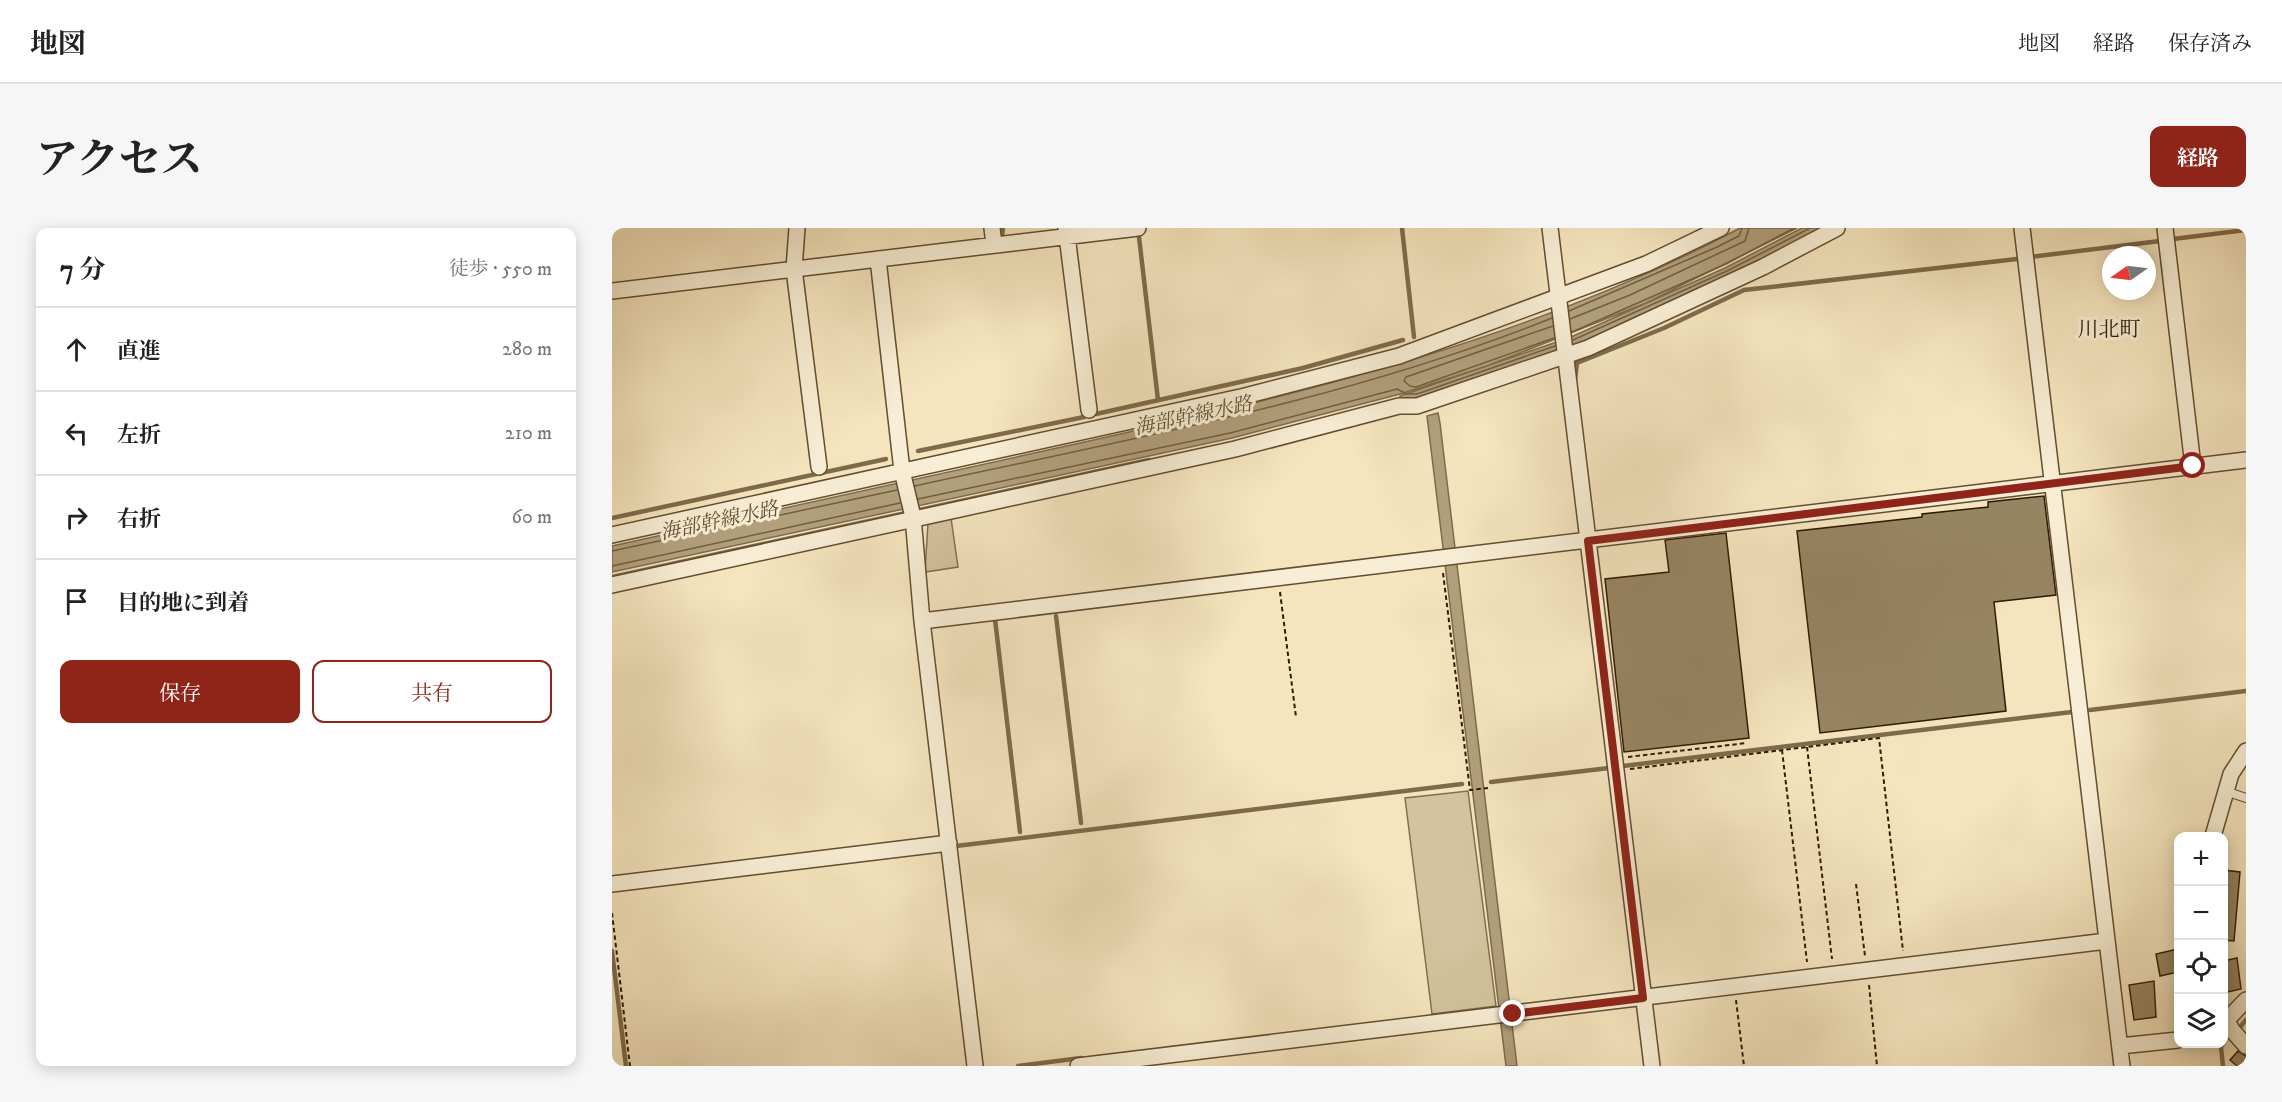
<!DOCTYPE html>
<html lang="ja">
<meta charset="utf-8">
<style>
body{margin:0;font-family:"IM FELL DW Pica","Noto Serif JP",serif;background:#f6f6f6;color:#222}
.controls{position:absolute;right:18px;bottom:18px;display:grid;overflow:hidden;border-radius:12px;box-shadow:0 3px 15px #0003}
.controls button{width:54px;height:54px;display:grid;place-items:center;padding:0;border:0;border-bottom:2px solid #e0e0e0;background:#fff;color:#222;font:30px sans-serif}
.compass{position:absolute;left:1490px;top:18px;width:54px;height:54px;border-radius:50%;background:#fff;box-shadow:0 3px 15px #0003;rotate:256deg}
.stop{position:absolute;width:18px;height:18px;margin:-14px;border:4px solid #8f2418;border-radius:50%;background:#fff}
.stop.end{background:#8f2418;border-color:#fff;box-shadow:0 2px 6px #0008}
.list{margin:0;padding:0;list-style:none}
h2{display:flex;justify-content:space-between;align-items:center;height:78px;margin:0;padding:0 24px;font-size:26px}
h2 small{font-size:20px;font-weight:400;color:#767676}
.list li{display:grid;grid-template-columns:39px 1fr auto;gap:18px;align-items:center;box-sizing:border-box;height:84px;padding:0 24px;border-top:2px solid #e0e0e0}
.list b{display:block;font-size:22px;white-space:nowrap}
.list em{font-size:20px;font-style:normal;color:#767676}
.actions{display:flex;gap:12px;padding:18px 24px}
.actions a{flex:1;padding:14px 0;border:2px solid #8f2418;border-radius:12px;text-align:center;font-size:21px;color:#8f2418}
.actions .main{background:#8f2418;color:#fff}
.icon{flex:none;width:33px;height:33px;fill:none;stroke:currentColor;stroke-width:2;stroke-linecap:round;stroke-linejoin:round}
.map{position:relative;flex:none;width:1634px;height:838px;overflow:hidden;border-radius:12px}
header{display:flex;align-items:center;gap:36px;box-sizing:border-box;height:84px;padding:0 30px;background:#fff;border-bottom:2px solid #e0e0e0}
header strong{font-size:28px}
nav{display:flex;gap:33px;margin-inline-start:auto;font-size:21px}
.intro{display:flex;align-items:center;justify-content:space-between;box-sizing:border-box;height:144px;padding:0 36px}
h1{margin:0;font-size:42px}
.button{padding:15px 27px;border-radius:12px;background:#8f2418;color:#fff;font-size:21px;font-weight:700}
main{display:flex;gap:36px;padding:0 36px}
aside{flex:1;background:#fff;border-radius:12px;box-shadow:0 3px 15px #0003}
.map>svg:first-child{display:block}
</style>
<header>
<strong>地図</strong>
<nav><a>地図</a><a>経路</a><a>保存済み</a></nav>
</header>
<div class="intro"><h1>アクセス</h1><a class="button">経路</a></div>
<main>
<aside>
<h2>7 分<small>徒歩 · 550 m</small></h2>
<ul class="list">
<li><svg class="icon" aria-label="ahead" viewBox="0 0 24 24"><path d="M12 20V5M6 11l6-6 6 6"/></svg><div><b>直進</b></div><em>280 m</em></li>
<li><svg class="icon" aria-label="left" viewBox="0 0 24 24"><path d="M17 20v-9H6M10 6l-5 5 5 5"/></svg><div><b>左折</b></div><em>210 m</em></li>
<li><svg class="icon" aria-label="right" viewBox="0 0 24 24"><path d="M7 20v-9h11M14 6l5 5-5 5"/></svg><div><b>右折</b></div><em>60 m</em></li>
<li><svg class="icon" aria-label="arrive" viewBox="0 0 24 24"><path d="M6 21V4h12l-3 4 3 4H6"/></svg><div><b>目的地に到着</b></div></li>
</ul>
<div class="actions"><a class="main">保存</a><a>共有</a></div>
</aside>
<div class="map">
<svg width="1634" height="838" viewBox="0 0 1634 838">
<rect width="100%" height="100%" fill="#f5e5be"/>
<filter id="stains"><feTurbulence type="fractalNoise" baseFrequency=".00333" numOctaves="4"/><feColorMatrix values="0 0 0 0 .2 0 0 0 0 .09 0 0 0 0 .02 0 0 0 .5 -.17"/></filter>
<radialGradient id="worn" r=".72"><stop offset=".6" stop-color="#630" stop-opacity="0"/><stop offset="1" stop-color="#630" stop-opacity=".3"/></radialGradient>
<path fill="#d4c39e" stroke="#826f4f" stroke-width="1.5" d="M339,290L346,339L313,344L316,295Z
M856,563L884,778L820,786L793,570Z"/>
<path fill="#b2a07d" stroke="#7e6b4b" stroke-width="1.5" d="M1128,0H1185L1034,75L875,138L788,166L620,210L0,344V318C156,284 312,250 468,215C694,165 922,110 1128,0Z
M1190,0H1211L1120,48L965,117L806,172H789L788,168L959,109L1113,40Z
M826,185L828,195L905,838H894L815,188Z"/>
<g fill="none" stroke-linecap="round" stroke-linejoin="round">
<path stroke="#725e3e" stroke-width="1.5" d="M957,83L1105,19L1127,8L1130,0
M958,91L1018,67L1133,13L1137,0
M941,98L794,149L792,153L798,158L804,159L942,110
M960,104L1114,36L1182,0
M961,112L1117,42L1198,0
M303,258C517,211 736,172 940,90
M306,271L618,205L785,161L795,166H805L943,118
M0,323L285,262
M0,338L288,275"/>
<path stroke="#7e6b4b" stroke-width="4.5" d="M790,0L802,109
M390,9L391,0
M527,9L546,172
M1561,11L1634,2
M1418,29L1548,13
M963,152L965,135L1052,100L1132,62L1405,31
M484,186L691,140L791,112
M306,223L472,189
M0,290L274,231
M0,349L537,232
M444,388L469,595
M383,391L408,604
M1478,482L1634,463
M1011,538L1460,484
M879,554L997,540
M344,618L850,556
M0,723L14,838
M1629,798L1634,792
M406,838L469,830
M1611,838L1609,819L1613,813"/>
</g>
<path fill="#978463" stroke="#311b00" stroke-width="1.5" d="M1432,268L1444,367L1382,374L1394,483L1208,505L1185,303L1310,289V286L1376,279V274Z
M1114,305L1137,510L1012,524L993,351L1057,344L1053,312Z
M1611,642L1628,644L1622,713L1611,712Z
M1566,721V744L1548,748L1544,726Z
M1625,730L1629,761L1611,765V733Z
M1542,753L1544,789L1522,792L1517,757Z
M1626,823L1634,828V838H1625L1618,832Z"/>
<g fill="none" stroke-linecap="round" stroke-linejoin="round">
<g stroke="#624e30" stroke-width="10">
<path id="service" d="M1613,563L1634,570"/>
</g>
<g stroke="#624e30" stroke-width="18">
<path id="minor" d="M185,0L182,41L207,239
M380,0L382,17
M454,0L477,182
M938,0L1040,838
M1410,0L1510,838
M1553,0L1581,238
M266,31L290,243L301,289L310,393L363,838
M0,63L526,0
M0,307L633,168L787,128L1034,36L1109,0
M0,357L623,221L787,178H805L976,120L1151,39L1225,0
M310,393L1634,232
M1601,608L1619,546L1634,523
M0,656L337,615
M1612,786L1620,802L1634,818
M1612,795L1634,772
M1508,818L1566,812
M466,838L1495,713"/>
</g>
<path stroke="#311b00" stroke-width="2" stroke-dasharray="4.5 3" stroke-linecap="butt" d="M831,345L858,562L876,560
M668,364L684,489
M1195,519L1220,731
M1170,522L1195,734
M1016,529L1135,515
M1018,541L1267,510L1291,723
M1244,656L1253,728
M0,685L18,838
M1257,757L1265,838
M1124,772L1132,838"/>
<use href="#service" stroke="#f8eed5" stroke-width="8"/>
<use href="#minor" stroke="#f8eed5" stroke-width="15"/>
</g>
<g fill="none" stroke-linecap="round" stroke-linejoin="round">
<path stroke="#8f2418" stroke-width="8" d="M901,786L1031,770L976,313L1581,238"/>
</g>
<g text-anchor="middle" stroke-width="6" stroke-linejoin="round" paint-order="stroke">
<g font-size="20" font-style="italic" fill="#655032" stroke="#f8eed5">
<text transform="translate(581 187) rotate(-12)" y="7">海部幹線水路</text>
<text transform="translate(107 292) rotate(-12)" y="7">海部幹線水路</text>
</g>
<g font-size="21" fill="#311b00" stroke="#f8eed5">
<text x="1497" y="108">川北町</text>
</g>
</g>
<rect width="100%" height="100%" filter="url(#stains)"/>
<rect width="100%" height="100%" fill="url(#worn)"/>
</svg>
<div class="controls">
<button>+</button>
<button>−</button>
<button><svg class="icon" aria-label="locate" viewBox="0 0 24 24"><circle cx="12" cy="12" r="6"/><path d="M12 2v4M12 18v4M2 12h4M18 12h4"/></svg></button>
<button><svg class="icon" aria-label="layers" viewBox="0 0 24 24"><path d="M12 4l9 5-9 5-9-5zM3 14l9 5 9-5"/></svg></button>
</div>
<svg class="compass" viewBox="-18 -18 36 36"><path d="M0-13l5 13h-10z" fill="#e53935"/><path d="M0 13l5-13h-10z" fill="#767676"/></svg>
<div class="stop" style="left:1581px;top:238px"></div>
<div class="stop end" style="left:901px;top:786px"></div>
</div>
</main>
